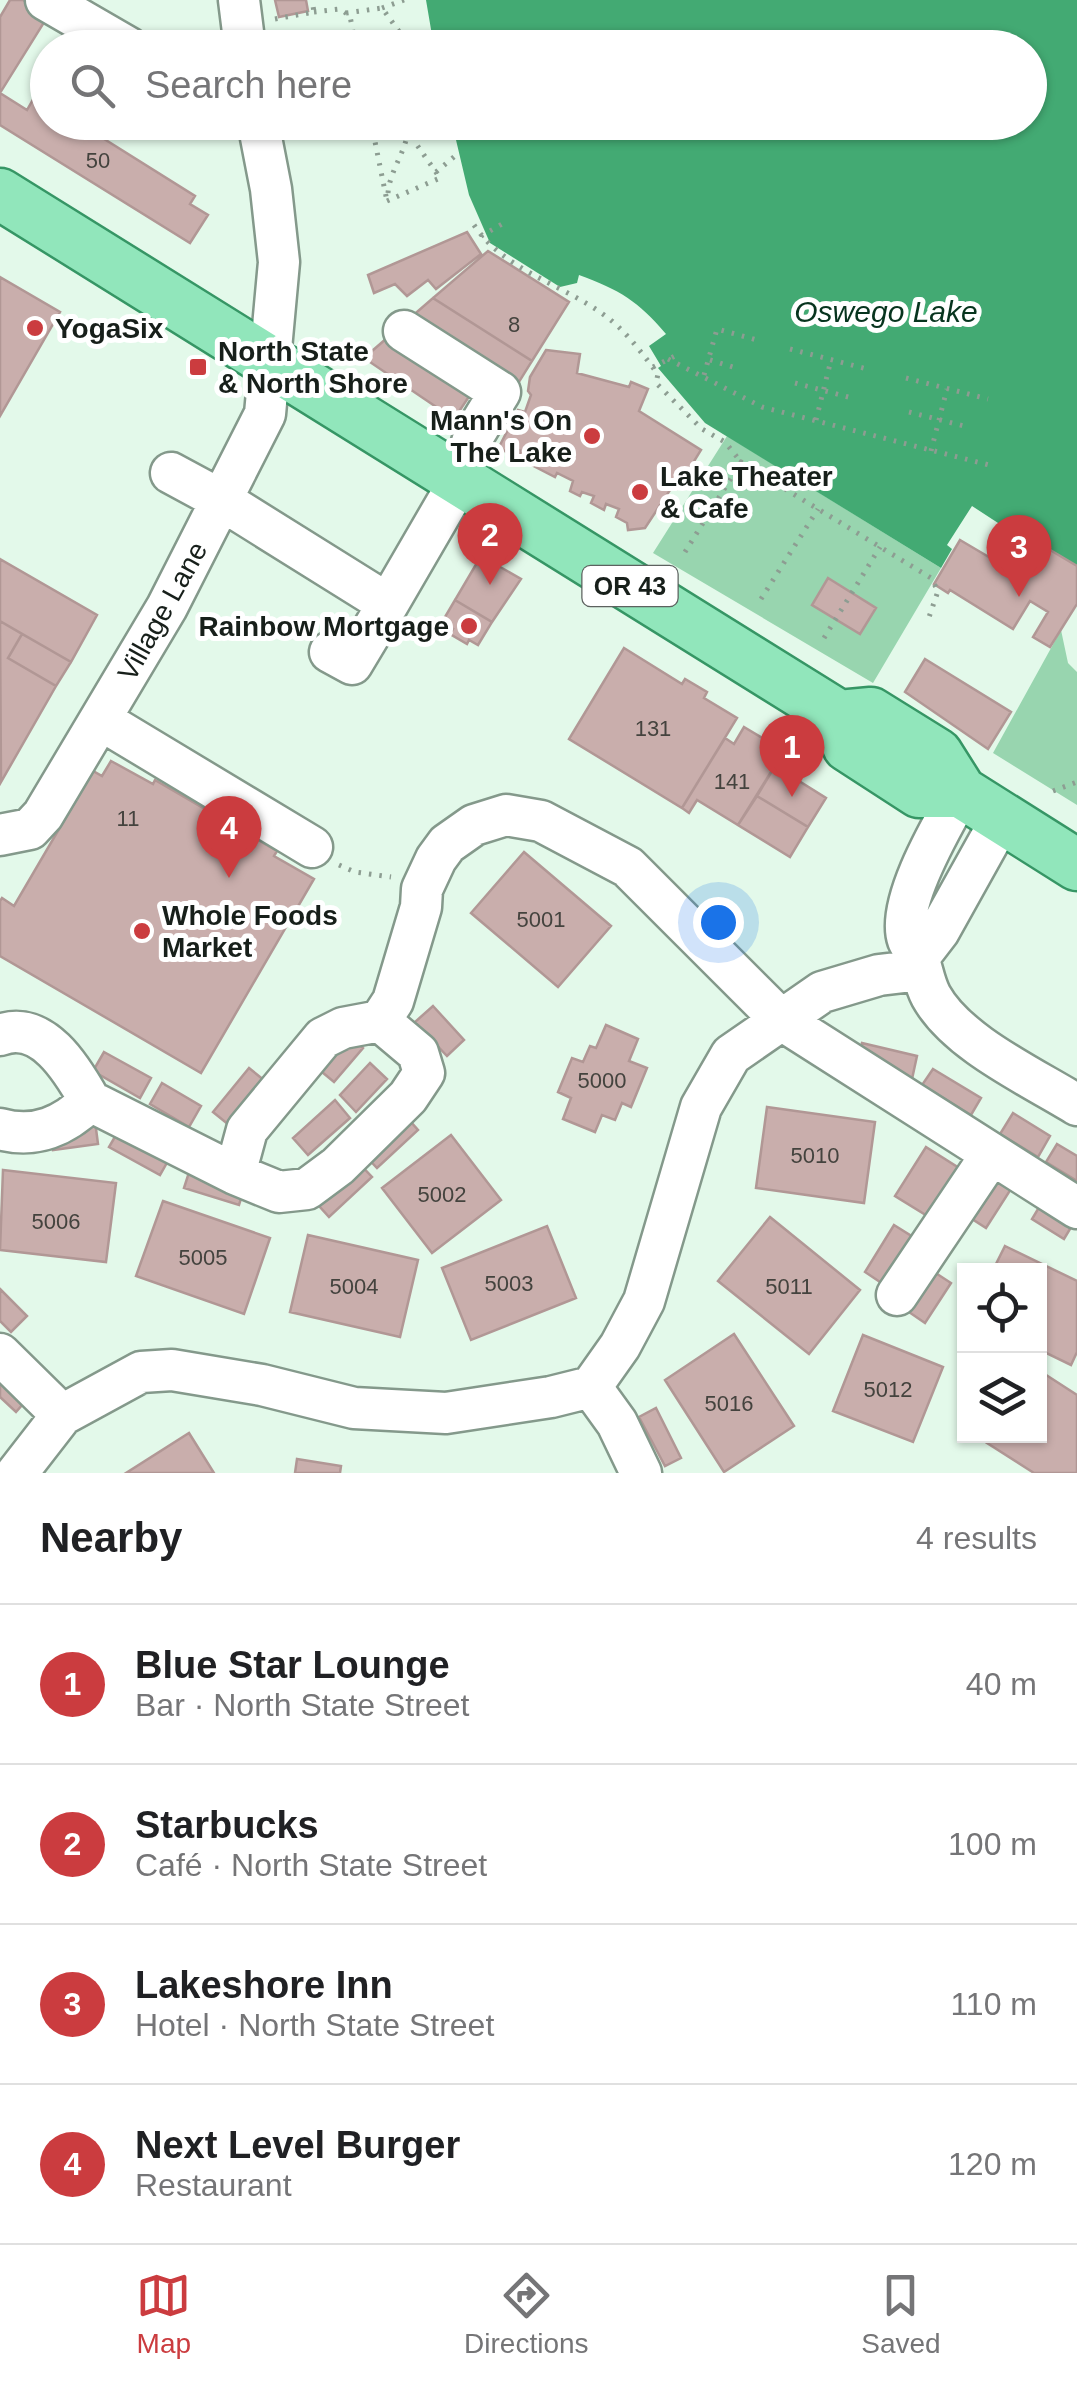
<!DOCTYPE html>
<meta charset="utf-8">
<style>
body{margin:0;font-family:Helvetica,sans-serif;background:#f6f6f6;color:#202124}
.controls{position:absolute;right:30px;bottom:30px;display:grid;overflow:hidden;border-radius:0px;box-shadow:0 2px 8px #0004}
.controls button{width:90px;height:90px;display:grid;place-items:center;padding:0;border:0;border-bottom:2px solid #e0e0e0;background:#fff;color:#202124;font:50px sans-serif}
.you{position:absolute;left:718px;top:922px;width:35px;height:35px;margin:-25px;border:8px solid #fff;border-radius:50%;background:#1a73e8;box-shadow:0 0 0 15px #1a73e833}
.badge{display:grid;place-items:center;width:65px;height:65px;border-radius:50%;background:#cb3c3f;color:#fff;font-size:32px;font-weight:700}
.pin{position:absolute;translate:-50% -82px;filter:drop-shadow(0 2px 5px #0008)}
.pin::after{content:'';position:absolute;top:52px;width:35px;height:30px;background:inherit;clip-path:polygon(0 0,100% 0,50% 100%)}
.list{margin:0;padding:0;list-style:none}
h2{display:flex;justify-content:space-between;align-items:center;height:130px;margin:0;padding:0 40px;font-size:42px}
h2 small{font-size:32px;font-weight:400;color:#757577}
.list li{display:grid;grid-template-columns:65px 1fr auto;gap:30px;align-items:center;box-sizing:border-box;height:160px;padding:0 40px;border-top:2px solid #e0e0e0}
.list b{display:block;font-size:38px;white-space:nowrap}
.list p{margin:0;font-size:32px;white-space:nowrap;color:#757577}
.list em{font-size:32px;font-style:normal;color:#757577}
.icon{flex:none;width:55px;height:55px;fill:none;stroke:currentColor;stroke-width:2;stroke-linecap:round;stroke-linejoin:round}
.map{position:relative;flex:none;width:1077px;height:1473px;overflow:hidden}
.search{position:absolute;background:#fff;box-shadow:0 2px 8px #0004;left:30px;right:30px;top:30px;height:110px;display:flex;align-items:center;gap:25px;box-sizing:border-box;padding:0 35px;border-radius:55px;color:#757577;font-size:38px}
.sheet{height:770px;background:#fff}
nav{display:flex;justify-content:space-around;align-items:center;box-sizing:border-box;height:140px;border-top:2px solid #e0e0e0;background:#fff;font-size:28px;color:#757577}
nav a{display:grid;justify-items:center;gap:5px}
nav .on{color:#cb3c3f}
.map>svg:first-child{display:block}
</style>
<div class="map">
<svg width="1077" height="1473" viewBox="0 0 1077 1473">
<rect width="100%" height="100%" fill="#e3f9ea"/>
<path fill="#98d5af" d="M727,436L941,568L873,683L653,553Z
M1061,630L1068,663L1077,672V805L993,753Z"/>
<path fill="#43aa73" d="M426,0H1077V566L1035,541L1032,545L972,506L947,545L952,549L941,568L705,423L658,368L661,366L649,346L666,334C638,301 620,290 579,275L577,283L560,287L490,243L469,195L452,123L1030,122V48L434,47Z"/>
<path fill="#c9aeac" stroke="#b19795" stroke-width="2.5" d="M10,0H23L48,16L0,93V17Z
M275,0H306L308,11L279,17Z
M0,93L27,110L35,96L48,104V122H77L195,196L190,204L208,215L190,243L0,125Z
M467,232L481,254L436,289L428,280L407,296L395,284L374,293L368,275Z
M488,251L569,302L532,361L433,298Z
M0,277L60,312L0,416Z
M433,298L532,361L484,438V403L470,395L454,419L364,358Z
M546,350L580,354L577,373L629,387L631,382L648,389L639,411L701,450L677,489L672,487L645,528L628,530L627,523L616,517L619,509L606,504L604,510L591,503L594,496L582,492L580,496L570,491L573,481L557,473L555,477L518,458L521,451L514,448L512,456L499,447L518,410L525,412L531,395L528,391L530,377Z
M960,540L1016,573L1035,541L1077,566V604L1050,647L1033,637L1048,612L1030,601L1013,629L950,590L948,593L934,584Z
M481,556L521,579L492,622L455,600Z
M0,559L97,615L71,662L0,621Z
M828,578L876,608L860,634L812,605Z
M455,600L492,622L478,645L469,640L467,644L450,634L453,629L442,622Z
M0,621L22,634L8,658L56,686L1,782Z
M22,634L71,662L56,686L8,658Z
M624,648L682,684L685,679L707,692L704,698L737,718L682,808L569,739Z
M925,659L1011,712L988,749L905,692Z
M744,727L784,751L738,825L697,800L689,813L682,808L725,738L734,744Z
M111,761L153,784L155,780L277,851L274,856L314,879L201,1073L0,956V901L2,898L14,906L93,771L102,776Z
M775,766L826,798L808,827L757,796Z
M757,796L808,827L790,857L738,825Z
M524,852L611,926L558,987L471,913Z
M433,1006L464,1040L447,1056L415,1022Z
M606,1025L638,1039L629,1061L647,1068L631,1107L622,1103L615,1120L602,1115L595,1132L563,1119L571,1098L558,1092L572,1058L583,1062L590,1046L596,1048Z
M345,1032L363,1048L334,1082L316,1067Z
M862,1043L917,1056L912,1079L857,1066Z
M104,1052L151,1078L140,1098L93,1071Z
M370,1063L387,1079L356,1112L340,1095Z
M249,1068L265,1081L229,1125L213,1112Z
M933,1069L981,1098L971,1115L922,1085Z
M162,1083L201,1106L189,1127L150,1104Z
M335,1100L350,1118L308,1155L293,1138Z
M767,1107L875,1122L864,1203L756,1188Z
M403,1113L418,1130L377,1168L361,1151Z
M1013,1113L1050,1136L1038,1157L1000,1134Z
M95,1121L98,1144L53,1150L50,1127Z
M123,1123L173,1152L160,1175L109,1147Z
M451,1135L501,1200L432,1253L382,1188Z
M1057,1144L1077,1156V1181L1046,1162Z
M926,1147L959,1168L929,1217L895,1196Z
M354,1158L372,1177L329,1217L311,1197Z
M191,1166L246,1183L239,1205L184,1188Z
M3,1170L116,1183L106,1262L0,1250Z
M990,1176L1011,1189L986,1228L966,1215Z
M1044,1199L1076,1219L1064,1239L1032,1219Z
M163,1201L270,1238L244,1314L136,1276Z
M770,1217L860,1290L809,1354L718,1281Z
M894,1225L913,1237L883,1284L865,1272Z
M547,1226L576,1298L471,1340L442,1268Z
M308,1235L418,1260L400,1337L290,1312Z
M1005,1246L1077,1281V1352L1071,1365L1040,1350V1270H993Z
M931,1270L951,1283L925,1323L906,1310Z
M0,1289L27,1316L11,1332L0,1321Z
M734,1334L794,1426L724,1472L665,1380Z
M863,1335L943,1367L913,1442L833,1411Z
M0,1368L30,1396L16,1412L0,1397Z
M1040,1371L1077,1395V1473H1034L976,1436H1040Z
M656,1408L681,1458L665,1466L639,1417Z
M189,1433L214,1473H126Z
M297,1459L341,1466L340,1473H295Z"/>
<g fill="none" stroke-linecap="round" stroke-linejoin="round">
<g stroke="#84998b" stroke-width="45">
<path id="minor" d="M46,0L129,48
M239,0L245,48
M171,473L223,501L388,604L460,480L475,433L500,392L404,331
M330,652L352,664L388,604
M101,720L312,847
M961,792C943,824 895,904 908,940C911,947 917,953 919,960C923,972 925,985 931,996C957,1043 1032,1077 1077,1105
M0,835L30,829L43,815L167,607L265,414L279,262L271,189L258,122
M919,957L939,931L1002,818
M0,1035C42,1019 72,1069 90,1101C64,1126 36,1139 0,1129
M90,1101L235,1174L279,1192L307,1189L338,1166L408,1097L424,1073L418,1053L380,1021L393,1001L421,907L422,889L436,859L447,844L474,825L506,815L541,821L628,867L780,1019L1077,1208
M235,1174L247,1130L323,1038L343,1028L380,1021
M897,1295L991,1155
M0,1354L62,1415
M17,1473L62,1415L141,1372L172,1370L262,1385L354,1408L446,1413L551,1397L591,1387
M641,1473L617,1423L591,1387L620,1346L644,1301L701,1107L731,1055L822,992L879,975L921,970"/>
</g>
<g stroke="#369665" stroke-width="55">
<path id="major" d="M0,194L839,716L871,713L937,754L961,792L1077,865
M839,716L848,746L919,792H961"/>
</g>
<path stroke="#8d9d92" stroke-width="5" stroke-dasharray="2.5 8" stroke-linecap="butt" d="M382,8L404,0
M314,12L340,9L350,16L356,48
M346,13L382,8L411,48
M275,19L314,12L312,0
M371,122L387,201
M436,172L455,156
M388,193C390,169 407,151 408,128
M387,201L440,178L417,145L408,122
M474,225C503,269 558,283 600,312C625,329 640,351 658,374L656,383L702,429L725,442L741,462
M481,236L504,223
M790,349L871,370
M668,359L762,407L993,466
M710,360L736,368
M653,367L677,355
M704,375L717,329L757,340
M906,378L988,399
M795,383L852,398
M909,412L968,427
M816,420L831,360
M931,451L947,389
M685,552L741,462L931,578L938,591L927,623
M761,599L818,509
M824,638L880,547
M1053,791L1077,782
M339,865L355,872L391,877"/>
<use href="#minor" stroke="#fff" stroke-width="40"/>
<use href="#major" stroke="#91e6bb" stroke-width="50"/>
</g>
<g fill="#cb3c3f" stroke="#fff" stroke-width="4">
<circle cx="35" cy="328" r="10"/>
<rect x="188" y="357" width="20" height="20" rx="5"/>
<circle cx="592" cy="436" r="10"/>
<circle cx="640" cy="492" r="10"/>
<circle cx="469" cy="626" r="10"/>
<circle cx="142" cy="931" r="10"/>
</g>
<g text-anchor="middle" stroke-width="10" stroke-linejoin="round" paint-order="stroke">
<g font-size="22" fill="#44433e">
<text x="98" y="168">50</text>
<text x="514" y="332">8</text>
<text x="653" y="736">131</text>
<text x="732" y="789">141</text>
<text x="128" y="826">11</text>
<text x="541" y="927">5001</text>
<text x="602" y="1088">5000</text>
<text x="815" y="1163">5010</text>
<text x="442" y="1202">5002</text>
<text x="56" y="1229">5006</text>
<text x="203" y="1265">5005</text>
<text x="509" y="1291">5003</text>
<text x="354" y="1294">5004</text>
<text x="789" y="1294">5011</text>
<text x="888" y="1397">5012</text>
<text x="729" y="1411">5016</text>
</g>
<rect fill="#fff" stroke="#5d625f" stroke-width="2.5" x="582.5" y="566" width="95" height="40" rx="8"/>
<g font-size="25" font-weight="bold" fill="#171f1a">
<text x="630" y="595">OR 43</text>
</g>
<g font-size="28" font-weight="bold" fill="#171f1a" stroke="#fff" text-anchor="start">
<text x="55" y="338">YogaSix</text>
<text x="218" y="361">North State<tspan x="218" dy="32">&amp; North Shore</tspan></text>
<text x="572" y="430" text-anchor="end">Mann's On<tspan x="572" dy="32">The Lake</tspan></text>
<text x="660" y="486">Lake Theater<tspan x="660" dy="32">&amp; Cafe</tspan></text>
<text x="449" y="636" text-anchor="end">Rainbow Mortgage</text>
<text x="162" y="925">Whole Foods<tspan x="162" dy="32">Market</tspan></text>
</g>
<g font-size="28" fill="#171f1a" stroke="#fff">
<text transform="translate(162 611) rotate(-61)" y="10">Village Lane</text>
</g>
<g font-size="30" font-style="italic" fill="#07341e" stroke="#fff">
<text x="886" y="322">Oswego Lake</text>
</g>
</g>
</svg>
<div class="controls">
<button><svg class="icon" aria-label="locate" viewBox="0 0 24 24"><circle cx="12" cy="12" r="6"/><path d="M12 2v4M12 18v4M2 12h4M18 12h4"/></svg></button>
<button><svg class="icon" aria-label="layers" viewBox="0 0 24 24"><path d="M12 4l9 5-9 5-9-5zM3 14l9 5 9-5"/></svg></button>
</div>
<div class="you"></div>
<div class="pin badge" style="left:792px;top:797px">1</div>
<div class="pin badge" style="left:490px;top:585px">2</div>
<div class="pin badge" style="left:1019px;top:597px">3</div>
<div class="pin badge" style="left:229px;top:878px">4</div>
<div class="search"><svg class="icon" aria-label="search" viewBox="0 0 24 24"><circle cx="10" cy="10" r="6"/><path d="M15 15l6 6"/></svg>Search here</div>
</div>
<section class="sheet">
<h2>Nearby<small>4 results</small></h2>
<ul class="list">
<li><span class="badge">1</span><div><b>Blue Star Lounge</b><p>Bar · North State Street</p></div><em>40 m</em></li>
<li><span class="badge">2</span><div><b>Starbucks</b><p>Café · North State Street</p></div><em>100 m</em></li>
<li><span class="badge">3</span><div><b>Lakeshore Inn</b><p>Hotel · North State Street</p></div><em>110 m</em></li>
<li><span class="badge">4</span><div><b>Next Level Burger</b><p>Restaurant</p></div><em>120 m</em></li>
</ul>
</section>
<nav>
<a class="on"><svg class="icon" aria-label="map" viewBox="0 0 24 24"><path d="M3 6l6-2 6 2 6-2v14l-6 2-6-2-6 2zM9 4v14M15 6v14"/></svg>Map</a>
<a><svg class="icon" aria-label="directions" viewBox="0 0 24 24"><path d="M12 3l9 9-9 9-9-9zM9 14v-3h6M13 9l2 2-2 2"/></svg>Directions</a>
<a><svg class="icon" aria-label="saved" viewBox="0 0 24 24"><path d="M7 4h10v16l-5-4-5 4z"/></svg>Saved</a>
</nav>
